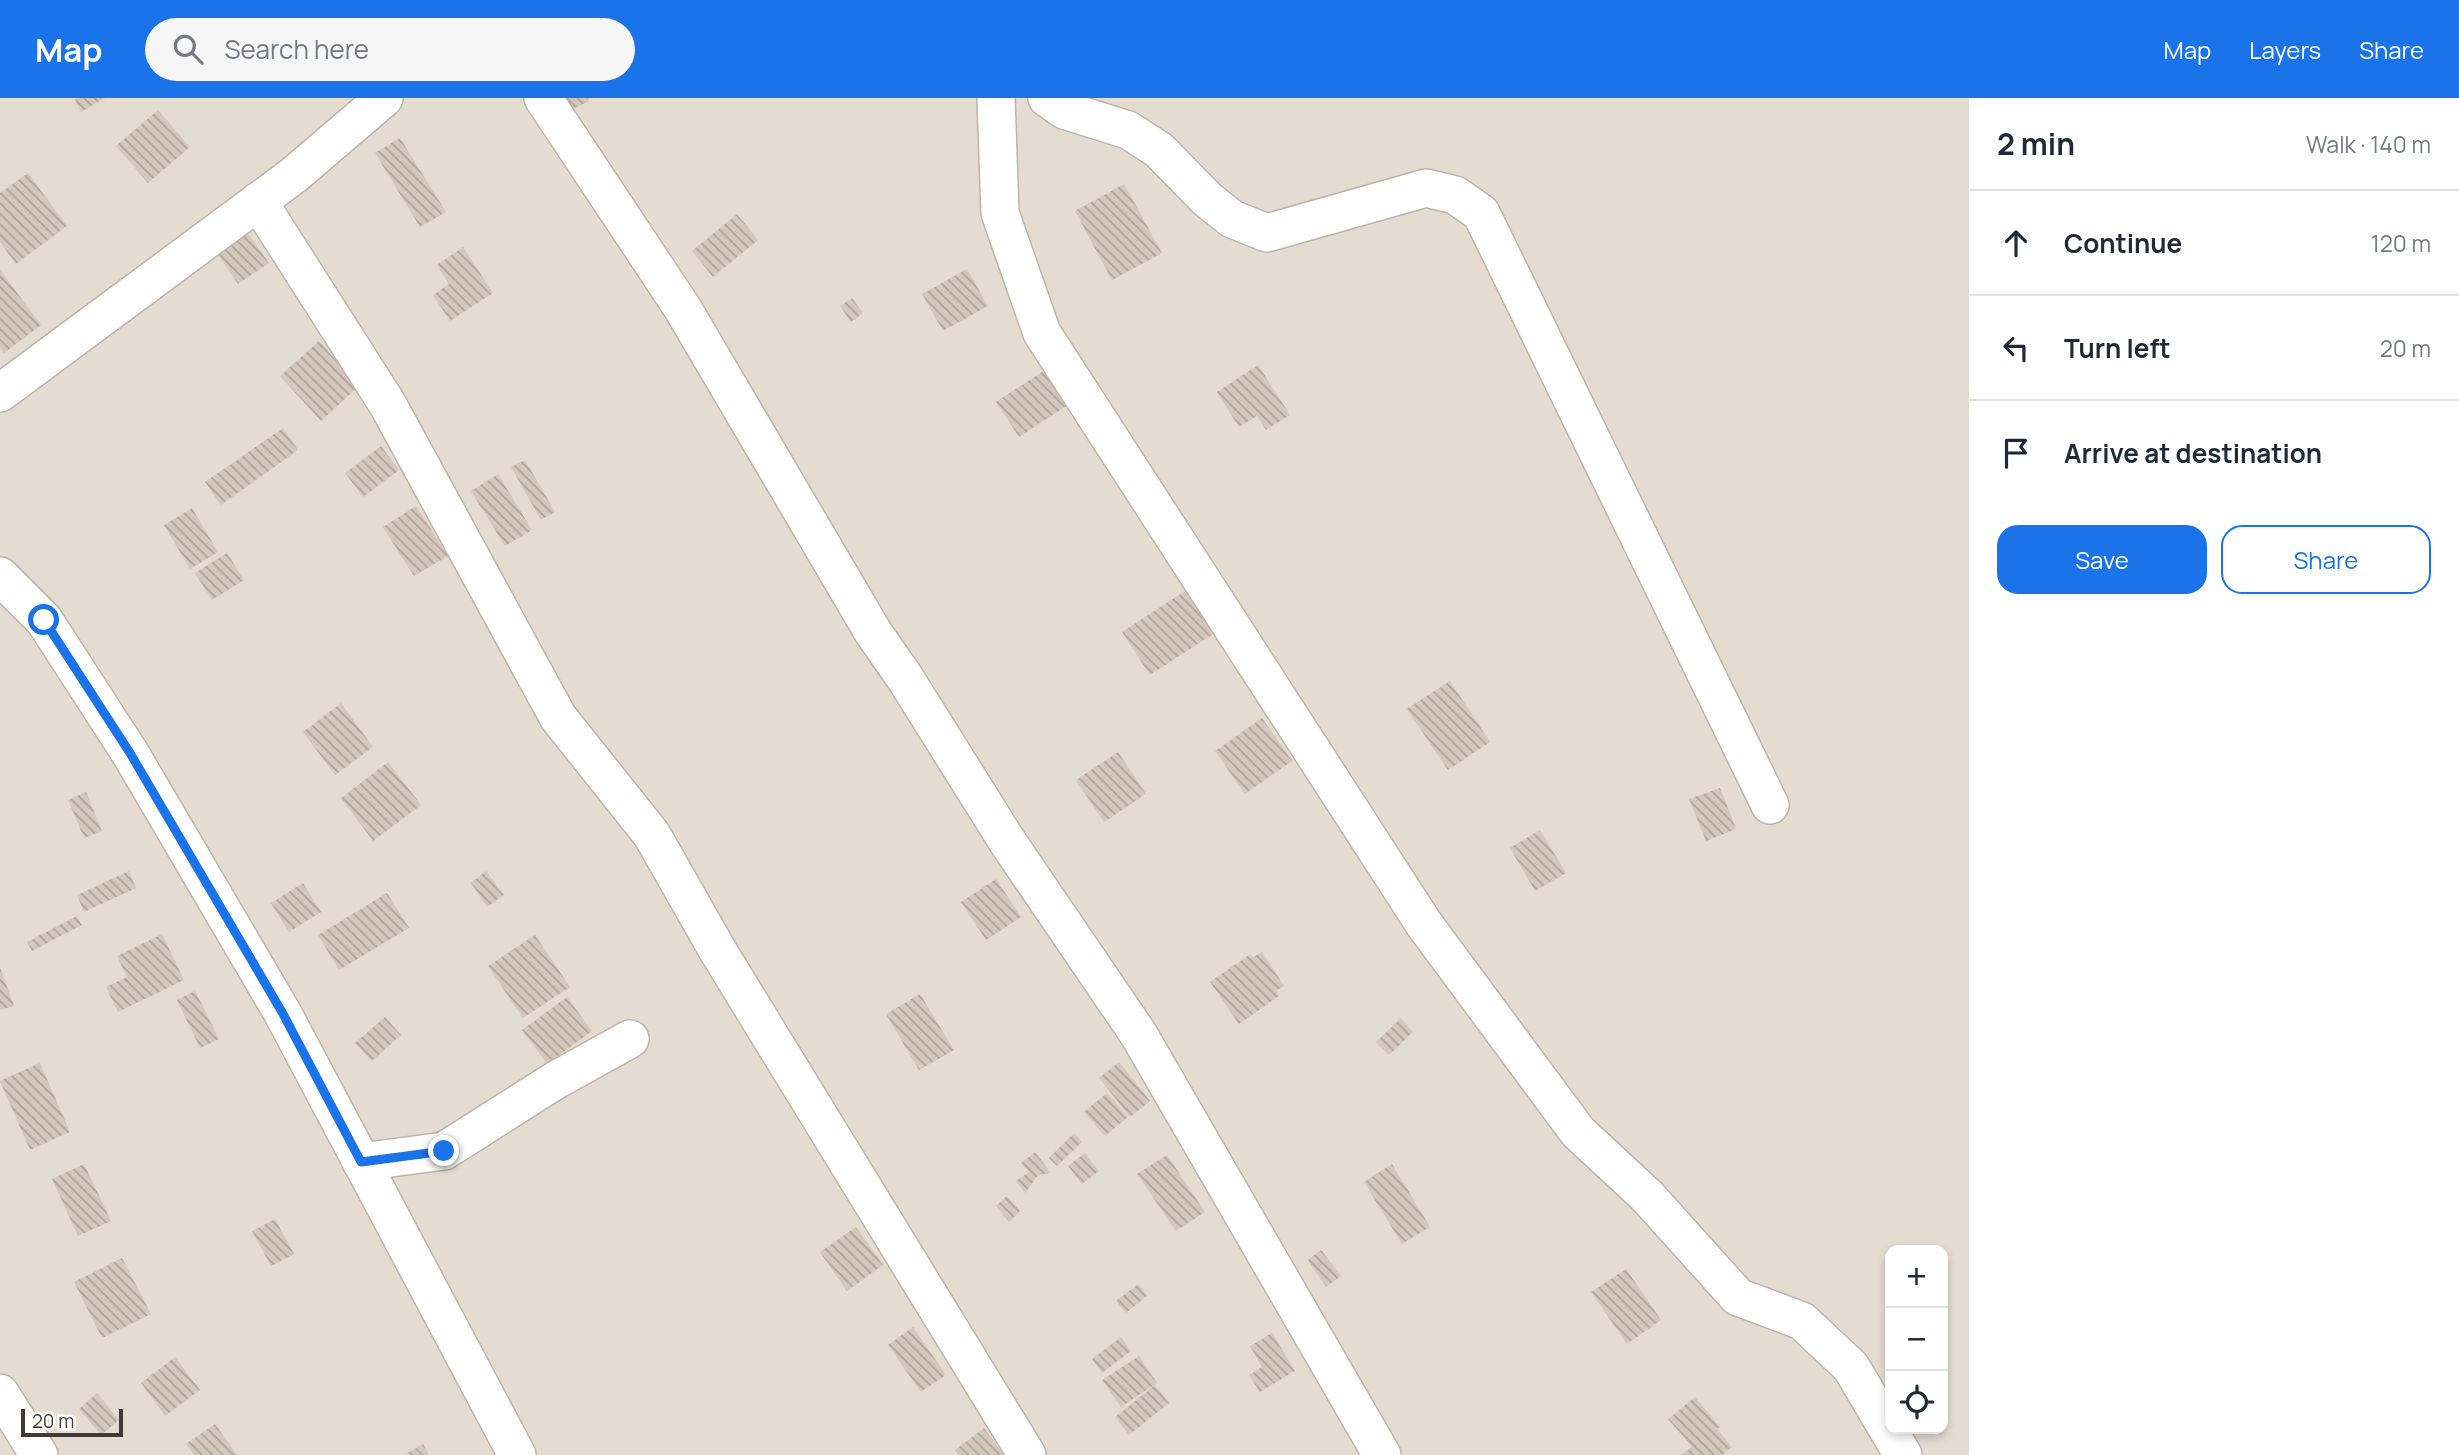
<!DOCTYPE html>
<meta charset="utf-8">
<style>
body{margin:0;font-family:Manrope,sans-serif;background:#f6f6f7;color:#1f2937}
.controls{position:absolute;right:21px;bottom:21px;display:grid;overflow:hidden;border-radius:14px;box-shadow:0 4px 10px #0003}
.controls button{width:63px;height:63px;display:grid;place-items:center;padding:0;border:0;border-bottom:2px solid #e0e1e3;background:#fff;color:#1f2937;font:35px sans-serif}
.scale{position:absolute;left:21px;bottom:18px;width:102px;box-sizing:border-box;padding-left:7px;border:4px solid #413a34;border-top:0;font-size:19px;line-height:24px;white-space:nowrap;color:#413a34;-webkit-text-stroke:5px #fff;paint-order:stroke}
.stop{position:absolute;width:21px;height:21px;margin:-16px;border:5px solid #1a73e8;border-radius:50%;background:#fff}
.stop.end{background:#1a73e8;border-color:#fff;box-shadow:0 2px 7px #0008}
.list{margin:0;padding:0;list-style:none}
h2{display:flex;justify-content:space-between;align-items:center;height:91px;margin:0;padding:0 28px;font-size:30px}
h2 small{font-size:23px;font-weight:400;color:#747a83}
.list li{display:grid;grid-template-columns:46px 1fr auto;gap:21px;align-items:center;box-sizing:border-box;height:105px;padding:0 28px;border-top:2px solid #e0e1e3}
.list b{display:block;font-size:26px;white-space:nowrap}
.list em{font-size:23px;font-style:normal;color:#747a83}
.actions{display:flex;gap:14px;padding:21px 28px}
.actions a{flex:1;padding:16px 0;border:2px solid #1a73e8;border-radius:21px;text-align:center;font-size:24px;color:#1a73e8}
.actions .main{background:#1a73e8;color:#fff}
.icon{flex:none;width:38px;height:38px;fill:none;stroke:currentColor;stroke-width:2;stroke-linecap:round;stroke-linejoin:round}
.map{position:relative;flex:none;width:1969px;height:1357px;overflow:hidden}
header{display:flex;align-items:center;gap:42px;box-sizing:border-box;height:98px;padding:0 35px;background:#1a73e8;color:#fff}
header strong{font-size:33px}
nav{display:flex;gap:38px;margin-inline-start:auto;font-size:24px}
.search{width:490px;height:63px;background:#f6f6f7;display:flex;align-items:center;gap:18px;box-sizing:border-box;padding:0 24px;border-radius:38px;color:#747a83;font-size:26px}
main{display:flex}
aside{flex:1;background:#fff}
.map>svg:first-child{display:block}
</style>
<header>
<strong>Map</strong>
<div class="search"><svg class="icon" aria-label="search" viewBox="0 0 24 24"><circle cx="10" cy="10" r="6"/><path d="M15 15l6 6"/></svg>Search here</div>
<nav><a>Map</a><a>Layers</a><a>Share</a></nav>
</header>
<main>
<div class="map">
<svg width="1969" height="1357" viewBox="0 0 1969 1357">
<defs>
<pattern id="building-back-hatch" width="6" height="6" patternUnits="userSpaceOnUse" patternTransform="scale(1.75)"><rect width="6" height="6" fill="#d4c7bc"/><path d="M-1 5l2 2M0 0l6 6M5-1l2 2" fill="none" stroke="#aea39a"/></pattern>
</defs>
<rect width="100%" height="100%" fill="#f0eae3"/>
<path fill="#e4dbd1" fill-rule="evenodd" d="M0,0H1969V1357H0ZM1890,1152H1943V1331H1890Z"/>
<path fill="url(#building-back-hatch)" d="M78,0H105L81,14L75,2Z
M560,0H588L589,3L567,14Z
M158,12L190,49L148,85L116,48Z
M400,40L446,114L420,129L375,55Z
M28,75L67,128L16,166L0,144V95Z
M1124,86L1162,155L1112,182L1075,113Z
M737,116L758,142L713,179L692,153Z
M237,120L269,165L238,186L207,140Z
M463,149L493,195L450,223L433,197L449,186L437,167Z
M967,171L988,208L943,233L922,196Z
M0,172L41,227L4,255L0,249Z
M852,200L863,215L851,224L840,208Z
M319,243L359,288L321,323L280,278Z
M1258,267L1290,317L1266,332L1257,318L1239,329L1217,294Z
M1048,270L1071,305L1019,339L996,304Z
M283,330L298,352L221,407L205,384Z
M381,348L399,372L363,399L345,375Z
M525,362L555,414L541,422L511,369Z
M498,376L532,432L505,448L471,393Z
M416,408L448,458L414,478L383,429Z
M192,410L218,454L190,471L164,427Z
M227,455L244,482L212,502L195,475Z
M1185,493L1213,536L1150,577L1122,534Z
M1450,583L1490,644L1448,672L1407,611Z
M341,605L373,649L335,677L303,634Z
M1262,620L1292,663L1245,696L1215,653Z
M1118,654L1146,696L1104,724L1076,682Z
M388,664L421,707L373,743L341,700Z
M1720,690L1736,731L1706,743L1689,701Z
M86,694L102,733L84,740L68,702Z
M1540,732L1566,775L1535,793L1510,750Z
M129,773L136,790L84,814L77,797Z
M486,773L504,797L487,809L471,785Z
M996,781L1021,819L986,842L961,804Z
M303,785L321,814L289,834L271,805Z
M387,795L409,830L339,872L318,837Z
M77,818L82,827L32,853L27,844Z
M162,836L184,882L118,914L106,889L127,879L117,858Z
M535,837L570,889L523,920L488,868Z
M1262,854L1284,888L1276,893L1279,898L1239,926L1210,884L1250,856L1253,859Z
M0,869L14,908L0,912Z
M195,893L219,941L200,950L177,902Z
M920,896L954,952L919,972L886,916Z
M567,899L592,933L547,966L522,932Z
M385,919L401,937L372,963L355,945Z
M1401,920L1413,934L1389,957L1376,944Z
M1119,964L1150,1003L1130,1019L1099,980Z
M40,965L70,1034L30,1052L0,983Z
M1107,995L1128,1019L1105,1038L1084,1014Z
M1074,1035L1082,1044L1057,1068L1049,1060Z
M1035,1054L1051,1075L1038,1077L1025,1095L1016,1083L1029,1074L1021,1065Z
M1085,1055L1099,1073L1082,1086L1068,1068Z
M1167,1057L1205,1114L1176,1133L1137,1076Z
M84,1066L111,1123L78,1138L52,1081Z
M1392,1066L1430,1129L1402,1146L1364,1084Z
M1007,1098L1020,1113L1009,1124L996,1108Z
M275,1121L294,1156L271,1168L252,1133Z
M856,1129L883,1167L847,1193L820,1154Z
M1321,1152L1341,1178L1326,1189L1308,1162Z
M122,1160L151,1216L102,1240L74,1184Z
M1626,1171L1661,1222L1627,1246L1591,1194Z
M1138,1186L1147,1198L1126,1215L1116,1203Z
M913,1229L946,1277L921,1294L888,1247Z
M1272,1235L1295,1273L1260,1294L1249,1277L1262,1269L1250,1248Z
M1121,1239L1131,1253L1102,1275L1092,1261Z
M1139,1258L1157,1285L1121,1309L1102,1282Z
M175,1259L200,1292L165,1318L141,1285Z
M1155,1287L1169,1305L1129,1337L1115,1319Z
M97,1295L119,1322L101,1337L79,1311Z
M1695,1299L1720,1329L1717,1331L1732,1349L1722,1357H1681L1692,1349L1668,1321Z
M215,1326L237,1357H194L186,1346Z
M984,1330L1004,1357H959L955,1352Z
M423,1346L429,1357H404Z"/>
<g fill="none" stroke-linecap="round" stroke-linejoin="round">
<g stroke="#beb4a9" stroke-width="40">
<path id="minor" d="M543,0L683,211L873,534L905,580L1007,743L1139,937L1382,1357
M996,0L1000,115L1042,235L1424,826L1578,1034L1647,1098L1738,1199L1802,1223L1851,1269L1903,1357
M1047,0L1064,12L1128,32L1159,52L1207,101L1232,121L1267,135L1426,90L1455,97L1481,115L1770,707
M258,103L388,307L558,619L652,737L718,853L1027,1357
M0,295L294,77L384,0
M0,478L44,522L130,655L282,914L517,1357
M361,1064L444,1053L556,982L630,941
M0,1295L39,1357"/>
</g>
<use href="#minor" stroke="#fff" stroke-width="37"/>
</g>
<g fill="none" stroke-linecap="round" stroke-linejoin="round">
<path stroke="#1a73e8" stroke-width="9" d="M44,522L130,655L282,914L361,1064L444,1053"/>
</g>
</svg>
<div class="controls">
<button>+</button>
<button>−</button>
<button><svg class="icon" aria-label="locate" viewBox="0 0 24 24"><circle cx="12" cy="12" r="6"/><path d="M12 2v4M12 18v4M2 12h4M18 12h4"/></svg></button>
</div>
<div class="scale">20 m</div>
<div class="stop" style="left:44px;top:522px"></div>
<div class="stop end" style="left:444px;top:1053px"></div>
</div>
<aside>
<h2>2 min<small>Walk · 140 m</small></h2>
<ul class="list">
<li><svg class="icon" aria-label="ahead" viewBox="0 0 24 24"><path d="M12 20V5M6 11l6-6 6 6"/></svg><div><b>Continue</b></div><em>120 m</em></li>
<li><svg class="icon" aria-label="left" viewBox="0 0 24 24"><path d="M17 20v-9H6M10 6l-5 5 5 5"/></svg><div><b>Turn left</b></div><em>20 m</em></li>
<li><svg class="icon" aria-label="arrive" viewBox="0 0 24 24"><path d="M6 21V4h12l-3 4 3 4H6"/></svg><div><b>Arrive at destination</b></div></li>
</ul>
<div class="actions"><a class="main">Save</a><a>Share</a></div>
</aside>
</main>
